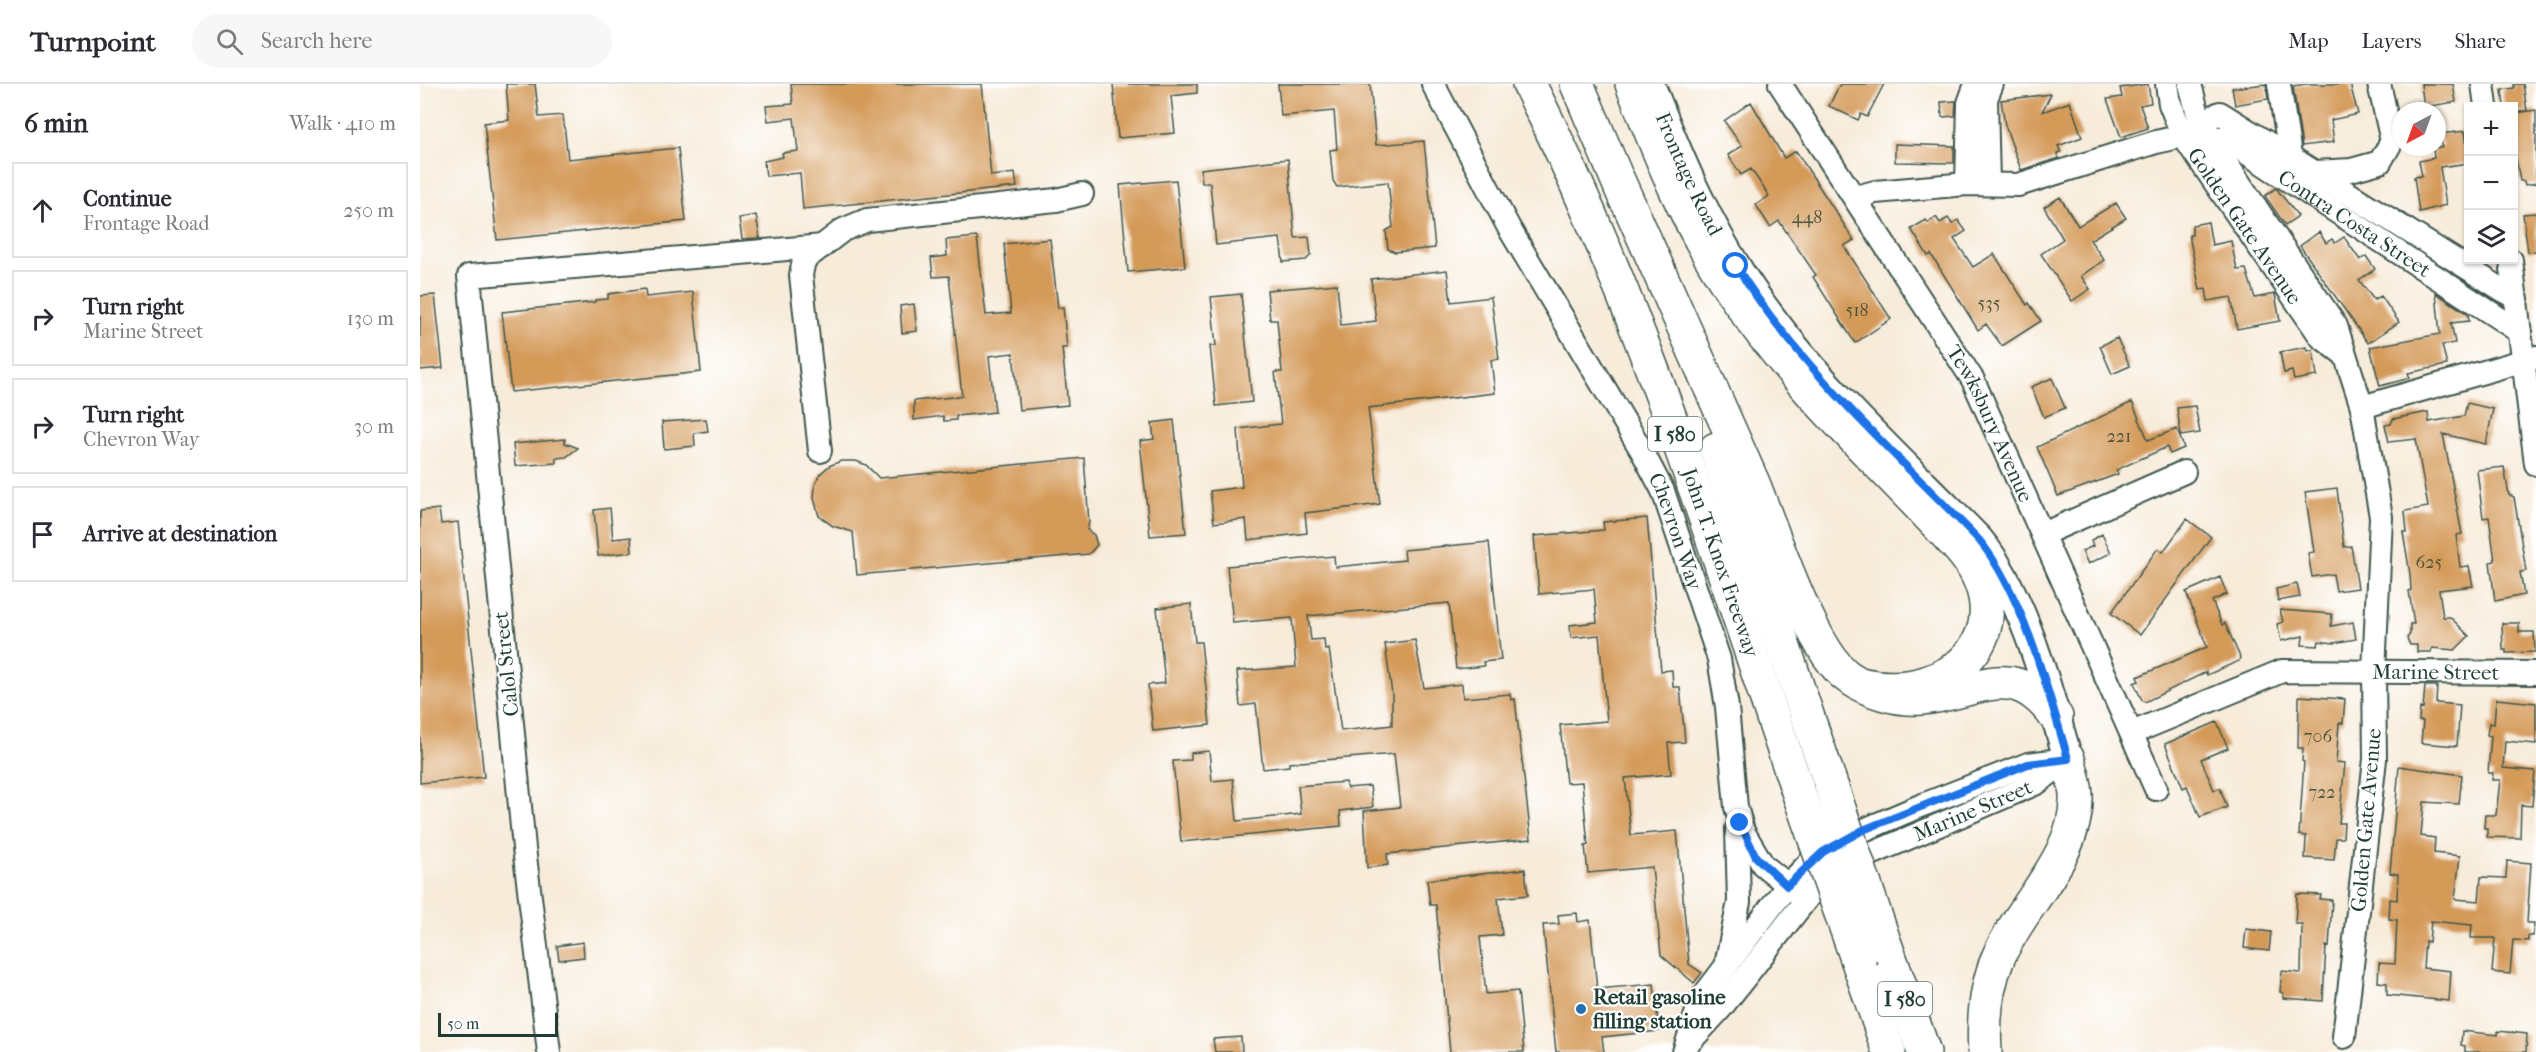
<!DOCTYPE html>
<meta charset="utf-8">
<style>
body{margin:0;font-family:"IM FELL French Canon",serif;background:#f7f7f7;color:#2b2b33}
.controls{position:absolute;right:18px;top:18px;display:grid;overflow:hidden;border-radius:0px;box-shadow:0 2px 4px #0004}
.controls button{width:54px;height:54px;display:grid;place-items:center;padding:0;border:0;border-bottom:2px solid #e1e1e2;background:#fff;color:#2b2b33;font:30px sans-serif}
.compass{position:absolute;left:1972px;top:18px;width:54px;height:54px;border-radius:50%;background:#fff;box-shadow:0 2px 4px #0004;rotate:221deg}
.scale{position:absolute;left:18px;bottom:15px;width:120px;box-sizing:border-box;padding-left:6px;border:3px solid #1f3d34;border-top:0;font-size:16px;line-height:21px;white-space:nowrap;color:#1f3d34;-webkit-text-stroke:4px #fff;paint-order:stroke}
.stop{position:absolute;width:18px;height:18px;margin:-14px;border:4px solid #1a73e8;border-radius:50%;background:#fff}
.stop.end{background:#1a73e8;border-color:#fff;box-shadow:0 2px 6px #0008}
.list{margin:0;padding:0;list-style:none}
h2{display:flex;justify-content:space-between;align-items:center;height:78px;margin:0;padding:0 24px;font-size:26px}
h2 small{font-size:20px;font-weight:400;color:#7c7c81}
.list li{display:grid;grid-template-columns:39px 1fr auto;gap:18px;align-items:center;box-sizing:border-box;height:96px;margin:0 12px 12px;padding:0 12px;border:2px solid #e1e1e2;border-radius:0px}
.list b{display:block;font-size:22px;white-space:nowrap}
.list p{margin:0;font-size:20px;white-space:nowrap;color:#7c7c81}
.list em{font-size:20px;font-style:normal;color:#7c7c81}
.icon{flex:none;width:33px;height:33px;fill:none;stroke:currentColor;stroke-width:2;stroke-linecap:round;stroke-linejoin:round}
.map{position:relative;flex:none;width:2116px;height:968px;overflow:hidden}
header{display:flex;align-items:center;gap:36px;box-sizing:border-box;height:84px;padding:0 30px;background:#fff;border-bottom:2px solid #e1e1e2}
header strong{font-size:28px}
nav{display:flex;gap:33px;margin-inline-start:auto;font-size:21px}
.search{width:420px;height:54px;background:#f7f7f7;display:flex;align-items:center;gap:15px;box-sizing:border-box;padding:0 21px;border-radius:33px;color:#7c7c81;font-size:22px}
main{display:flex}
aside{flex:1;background:#fff}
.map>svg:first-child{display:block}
</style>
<header>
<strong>Turnpoint</strong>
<div class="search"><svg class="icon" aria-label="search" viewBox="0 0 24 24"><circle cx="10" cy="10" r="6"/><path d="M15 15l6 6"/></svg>Search here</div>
<nav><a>Map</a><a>Layers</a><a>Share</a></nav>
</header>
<main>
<aside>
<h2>6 min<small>Walk · 410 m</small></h2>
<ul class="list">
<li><svg class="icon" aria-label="ahead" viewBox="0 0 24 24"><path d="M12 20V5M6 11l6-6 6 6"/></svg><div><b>Continue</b><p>Frontage Road</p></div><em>250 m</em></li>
<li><svg class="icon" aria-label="right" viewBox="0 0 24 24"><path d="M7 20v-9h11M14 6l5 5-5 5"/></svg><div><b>Turn right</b><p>Marine Street</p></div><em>130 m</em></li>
<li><svg class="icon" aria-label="right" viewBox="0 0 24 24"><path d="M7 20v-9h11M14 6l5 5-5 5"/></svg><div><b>Turn right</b><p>Chevron Way</p></div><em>30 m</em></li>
<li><svg class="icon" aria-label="arrive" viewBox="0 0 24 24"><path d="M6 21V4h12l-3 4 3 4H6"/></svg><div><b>Arrive at destination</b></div></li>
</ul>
</aside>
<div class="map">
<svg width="2116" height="968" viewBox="0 0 2116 968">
<rect width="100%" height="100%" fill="#fff"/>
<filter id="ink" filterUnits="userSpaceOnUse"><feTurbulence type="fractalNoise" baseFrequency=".0167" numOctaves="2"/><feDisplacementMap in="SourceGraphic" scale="12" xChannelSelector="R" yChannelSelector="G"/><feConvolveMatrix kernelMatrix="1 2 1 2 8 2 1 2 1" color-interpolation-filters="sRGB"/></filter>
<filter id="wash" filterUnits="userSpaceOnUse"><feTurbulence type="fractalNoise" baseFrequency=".008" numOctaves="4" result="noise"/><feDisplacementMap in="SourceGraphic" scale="24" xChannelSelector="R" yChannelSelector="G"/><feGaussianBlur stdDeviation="1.35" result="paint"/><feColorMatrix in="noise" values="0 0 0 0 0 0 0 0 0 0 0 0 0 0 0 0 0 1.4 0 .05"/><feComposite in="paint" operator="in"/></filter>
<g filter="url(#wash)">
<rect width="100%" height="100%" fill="#f7ebd9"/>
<g id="blocks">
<path fill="#d49a59" d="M86,0H115L119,33L143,31L148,75L258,64L266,137L77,156L64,39L89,36Z
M371,0H562L571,92L595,89L597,103L383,125L380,89L346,92L344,77L363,73L362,69L378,67L374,34L348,37L346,22L373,20Z
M693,0H777V9L751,12L755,49L698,54Z
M858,0H950L956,61L1004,57L1015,164L975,168L968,165L966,147L973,143L968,98L917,103L913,97L910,66L917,65L914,27L861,32Z
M1420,0H1464L1447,33L1441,30L1438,36L1409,22Z
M1728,0L1731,19L1720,21L1728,44L1701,53L1687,15L1702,13L1700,4Z
M1846,0L1848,15L1815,21L1812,4Z
M1885,0H1930L1938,30L1911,36L1914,58L1882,62L1873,2Z
M2001,0H2033L2036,18L2004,23Z
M2094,0H2103L2107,27H2094V22H2084L2082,6L2094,4Z
M1631,10L1622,28L1650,18L1662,53L1638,62L1641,68L1637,69L1639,74L1601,86L1585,41L1581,16Z
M1536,17L1535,32L1522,33L1521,18Z
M1331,18L1364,74L1376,67L1434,156L1424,162L1471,235L1435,259L1393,193L1396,191L1359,137L1350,143L1336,121L1349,112L1331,85L1321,91L1308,71L1322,62L1304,37Z
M2116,26V99L2105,101L2104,97H2100L2094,63V41H2096V29Z
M2045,47L2049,79L2020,83L2026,121L1999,128L1994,93L2002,92L1999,77L2014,74L2013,63H2022L2020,50Z
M1475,60L1534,62V79L1475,78Z
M868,75L875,154L889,153L891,171L886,176L863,178L860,154L796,161L790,99H782L781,85Z
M756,96L765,183L708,188L700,101Z
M1856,104L1878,132L1865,141L1845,112Z
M1640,113L1658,142L1696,119L1706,134L1670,156L1684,176L1661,192L1670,205L1652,217L1621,170L1643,155L1624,123Z
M2116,129V167L2108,168L2103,130Z
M336,131L340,154L322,155L319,134Z
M1516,133L1520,139L1528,134L1532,140L1538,136L1546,147L1534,155L1553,183L1574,170L1607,221L1609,219L1621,237L1582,262L1566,240L1558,246L1511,170L1508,172L1491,145L1506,136L1508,139Z
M1788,138L1792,161L1811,157L1817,186L1826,185L1835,214L1855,210L1860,237L1817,245L1811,213L1788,217L1786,205L1780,206L1769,151H1772V141Z
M1899,148L1906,159L1912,155L1915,159L1924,153L1940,176L1946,172L1955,185L1939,196L1954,216L1961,212L1979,238L1948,259L1880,162Z
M557,153L566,231L591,229L584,160L630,155L638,224L643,223L647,264H642L648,321L599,326L593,269L569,272L575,328L536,332V336L524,337L523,332L494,336V317L542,312L529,192L513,193L511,174L527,172L526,156Z
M1027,186L1031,218L1071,213L1079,275L1071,276L1075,309L948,324L960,420L885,429L887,449L828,456L826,435L794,439L790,407L822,403L818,345L861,340L855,288H862L857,236H850L847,206L917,200L921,241L956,237L951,195Z
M225,205L226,213L273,208L281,288L91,308L82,228L175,218V216L188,215V210Z
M2016,209L2048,230L2049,237L2031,239L2035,259L2022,261L2027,281L1988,289L1990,294L1960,302L1950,263L2020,250Z
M821,210L832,318L796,322L790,262H796L791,213Z
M15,211L23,284L0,286V212Z
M494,220L497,247L482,249L480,222Z
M1697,254L1710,282L1692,290L1680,262Z
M1886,263L1887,267L1893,266L1897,292L1874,296L1872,287L1864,289L1860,268Z
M1632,294L1645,324L1624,333L1611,303Z
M1712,318L1728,356L1757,345L1764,364L1750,370L1747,363L1696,386L1698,390L1638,412L1617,363Z
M2047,319L2073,325L2066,360L2023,350L2042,450L2036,451L2040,483L2049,482L2053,502L2019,506L2023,533H2030L2049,552L2035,566L2012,564L2011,568H1997V561H1990L1987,554L1990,550V540H1994L1989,507L1991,506L1990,490L1983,448H1987L1985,427L2008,423L1996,355L1969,358L1965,341L1971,340L1973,335L2008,328L2009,338L2044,332Z
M1775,322L1780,349L1761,352L1757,324Z
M286,335L288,347L274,349L275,362L244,365L242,338Z
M754,336L766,449L730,452L720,357L734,355L732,339Z
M145,355V359L158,364L146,373L136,374V379L95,382L93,360Z
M664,374L669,438L667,446L674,451L677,461L669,470L437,491L433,448L413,442L399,432L394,414L395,401L400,390L409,382L421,377H436L446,381L459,394Z
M2084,383L2089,411L2094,413L2106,487L2100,488L2104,511L2075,517L2070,478L2075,477L2069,433L2063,434L2057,386Z
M1917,404L1924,463L1931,462L1938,504L1916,507L1913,490L1892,493L1888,469L1894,468L1885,408Z
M190,424L193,455L211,453L212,468L178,472L174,426Z
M19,425L21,440L38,438L64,693L0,699V427Z
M1227,434L1241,587L1252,586L1253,603H1260L1265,658L1248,659L1251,690L1205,694L1211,751L1257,747L1269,880L1282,889L1274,899L1241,871L1232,783L1168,789L1165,762L1168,761L1162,698L1146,699L1140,641L1187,637L1179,551L1151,554L1150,541L1177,538L1174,505L1119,510L1114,452L1184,446L1183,438Z
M1767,435L1791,453L1720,551L1691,529L1738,464L1743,468Z
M1682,450L1691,469L1668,480L1662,467L1673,462L1671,456Z
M1069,458L1081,576L1063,578L1064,582L1036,585L1029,519L888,532L891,556L904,555L905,566L909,565L921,647L972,641V610L965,560L995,556L1004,604L1042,600L1043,614L1090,610L1091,616L1095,615L1111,755L967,770L968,781L947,784L944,727L980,723L974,670L869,679V682L843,685L836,620L820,622L817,587L876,583L872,534L813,539L807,482L914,472L915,483L985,476L984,466Z
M1800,493L1807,510L1792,517L1802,541L1805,539L1820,573L1819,577L1787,591L1786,588L1725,618L1722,616L1714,599L1719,597L1717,593L1787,563L1766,508Z
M1877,500L1880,513L1858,517L1856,505Z
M771,520L775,558H781L790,641L733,647L728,601L745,599L737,524Z
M1860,526L1912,530L1911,542L1933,538L1936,555L1914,559L1899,557L1898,562L1882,561L1883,552L1861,557L1857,540L1863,538Z
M2082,539H2099V548H2114L2115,568L2086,569V566H2083Z
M2005,602H2017L2016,619L2040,621L2037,662L2001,659L2003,637H1999L2000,624L2003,625Z
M1879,612L1925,615L1923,639H1919L1916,678L1925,679L1919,739H1924L1923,754H1916L1914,776L1885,774L1886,752L1879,751L1884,678L1882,677L1883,664H1878Z
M2076,615L2116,619V660L2085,657L2083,684L2115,687L2112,722L2101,721L2100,754L2067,753V744H2064L2065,731H2076L2080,696H2072L2073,689H2068L2071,652L2067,651L2069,639L2074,640Z
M1797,638L1808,664L1781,675L1794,706L1800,704L1807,723L1780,733L1767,702L1763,704L1745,660Z
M789,667L792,697L813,695L817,737L881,730L878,702L926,698L927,704L950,702L953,723L920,727L921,742L761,758L753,677L771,676V669Z
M1979,682L2042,691L2039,720L2004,718L2001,752L2015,754L2014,769L2040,772L2035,815L2059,817L2061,793L2086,794L2087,777L2111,779L2107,839H2114L2113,852H2108V857L2093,856L2090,890L2072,888L2075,854H2051L2052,841L2011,837L2009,858L2005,857L2003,884L2031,887L2029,917L1967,911V899L1958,898L1959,879L1975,880L1977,836L1969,835L1970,815L1977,816L1978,790L1970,789Z
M1105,785L1108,811L1078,814L1082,851L1060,853L1066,910L1098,907L1104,968H1030L1016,821H1010L1007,796Z
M1877,810L1901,811L1900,815L1912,816L1909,863L1906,862L1903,917L1863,914V909L1860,908L1862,887L1881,889L1882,840H1875Z
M1157,829L1158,838L1170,836L1177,905L1234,900L1239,947L1182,953L1184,968H1136L1123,841L1139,840L1138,831Z
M1826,845L1851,848L1849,867L1824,864Z
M163,858L164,873L139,876L137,862Z
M2042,947L2078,951V947L2107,950L2106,968H2045V962L2041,961Z
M821,953L822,968H795L793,955Z"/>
</g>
</g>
<g filter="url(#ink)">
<use href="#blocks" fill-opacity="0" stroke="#3f574d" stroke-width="1.5"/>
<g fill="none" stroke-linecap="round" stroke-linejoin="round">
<g stroke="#3f574d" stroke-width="26">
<g id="minor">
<path id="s1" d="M1013,0L1089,144L1222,367L1243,407L1299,575L1307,623L1316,723L1323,747L1343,781L1385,815"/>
<path id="s2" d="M1360,0L1553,296L1736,705"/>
<path id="s3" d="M1747,0L1750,20L1763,52L1901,253L1925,271"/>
<path d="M1770,0L1781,42L1916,242L1942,323L1961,433L1954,588L1955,675L1924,953"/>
<path d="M1859,0L1870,71"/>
<path d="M2063,0L2066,22"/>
<path id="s4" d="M1782,54H1804L2100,248"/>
<path d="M1895,88L1931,86L1960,78L1972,57L1959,0"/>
<path d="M1547,100L1549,19L1556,0"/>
<path d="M1568,100L1566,15L1572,0"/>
<path d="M1436,113L1455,108L1547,100L1598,101L1736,58L1763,52L1780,39L1800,29L2097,215"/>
<path d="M2091,176L2116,380"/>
<path d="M1942,323L2116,273"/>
<path d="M400,367L381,191L384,176L423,146L447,136L636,116L662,110"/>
<path d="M1623,450L1764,388"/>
<path id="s5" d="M1712,649L1862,587L2116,589"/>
<path id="s6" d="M1423,782L1617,699L1648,675"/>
<path d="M1307,876L1319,818L1317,745"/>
<path d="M1267,961L1301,924L1395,804"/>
<path d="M129,968L104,764L49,192L403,162"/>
<path d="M1264,968L1281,915L1367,802L1389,779L1430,752L1500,722L1608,680L1648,675"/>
</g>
</g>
<g stroke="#3f574d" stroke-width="32">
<g id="major">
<path id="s7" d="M1230,0C1259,74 1289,146 1335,211C1398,302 1482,377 1559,456C1602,507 1629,609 1648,675"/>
</g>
</g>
<g stroke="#3f574d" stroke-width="36">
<g id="highway">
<path id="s8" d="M1109,0C1223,226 1297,471 1379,710"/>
<path d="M1157,0L1206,116"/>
<path d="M1212,0C1240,72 1269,144 1313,209C1376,304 1463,380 1539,464C1609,544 1533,622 1440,600"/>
<path d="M1198,96C1243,197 1289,298 1333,399C1352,445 1391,567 1428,593C1449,607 1476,616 1501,614C1559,610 1592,572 1636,633"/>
<path d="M1296,365L1409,695"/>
<path d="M1466,863L1504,968"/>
<path d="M1441,886L1469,968"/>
<path d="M1565,968C1563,936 1566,903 1578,874C1601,820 1659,772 1656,710C1655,698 1651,686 1648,675"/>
</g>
</g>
<use href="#minor" stroke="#fff" stroke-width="22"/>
<use href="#major" stroke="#fff" stroke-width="28"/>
<use href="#highway" stroke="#fff" stroke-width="33"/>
<g stroke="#3f574d" stroke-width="36" stroke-linecap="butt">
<path id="highway-bridge" d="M1409,695L1466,863
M1379,710L1441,886"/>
</g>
<use href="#highway-bridge" stroke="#fff" stroke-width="33"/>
</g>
</g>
<g fill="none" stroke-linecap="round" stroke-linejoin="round" filter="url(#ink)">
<path stroke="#1a73e8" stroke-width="8" d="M1316,182C1381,286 1474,368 1559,456C1602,508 1629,609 1648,675L1608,680L1443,746L1403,768L1367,802L1336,773L1320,739"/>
</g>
<circle fill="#1f6fb2" stroke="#fff" stroke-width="2" cx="1161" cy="925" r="6"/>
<g text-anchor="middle" stroke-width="4.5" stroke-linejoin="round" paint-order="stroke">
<g font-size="18" fill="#4c543d">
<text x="1387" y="139">448</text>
<text x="1569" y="225">535</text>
<text x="1437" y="232">518</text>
<text x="1699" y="358">221</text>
<text x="2009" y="484">625</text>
<text x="1898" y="658">706</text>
<text x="1902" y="714">722</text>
</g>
<g fill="#fff" stroke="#627771" stroke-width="1.5">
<rect x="1228" y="333" width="54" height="34" rx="4.5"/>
<rect x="1458" y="898" width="54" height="34" rx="4.5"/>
</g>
<g font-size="20" font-weight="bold" fill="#1f3d34">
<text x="1255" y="357">I 580</text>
<text x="1485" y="922">I 580</text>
</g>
<g font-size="21" fill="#1f3d34" stroke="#fff">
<text dy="7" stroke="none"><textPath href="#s7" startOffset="98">Frontage Road</textPath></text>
<text dy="7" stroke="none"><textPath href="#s4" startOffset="178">Contra Costa Street</textPath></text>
<text dy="7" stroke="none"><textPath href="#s3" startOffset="164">Golden Gate Avenue</textPath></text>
<text dy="7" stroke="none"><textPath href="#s2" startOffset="400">Tewksbury Avenue</textPath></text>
<text dy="7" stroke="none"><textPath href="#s1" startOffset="510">Chevron Way</textPath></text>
<text dy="7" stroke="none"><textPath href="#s8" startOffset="516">John T. Knox Freeway</textPath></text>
<text transform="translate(86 580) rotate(-96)" y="7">Calol Street</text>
<text dy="7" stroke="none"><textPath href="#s5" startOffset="316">Marine Street</textPath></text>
<text dy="7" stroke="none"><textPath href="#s6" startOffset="141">Marine Street</textPath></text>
<text transform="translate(1946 736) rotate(-85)" y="7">Golden Gate Avenue</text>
</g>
<g font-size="21" font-weight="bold" fill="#1f3d34" stroke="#fff" text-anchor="start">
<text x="1173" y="920">Retail gasoline<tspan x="1173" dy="24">filling station</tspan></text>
</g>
</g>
</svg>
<div class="controls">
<button>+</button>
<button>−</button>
<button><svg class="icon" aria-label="layers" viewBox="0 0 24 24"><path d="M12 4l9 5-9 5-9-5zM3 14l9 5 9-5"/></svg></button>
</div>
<svg class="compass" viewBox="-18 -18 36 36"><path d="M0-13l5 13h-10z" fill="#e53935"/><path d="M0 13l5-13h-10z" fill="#7c7c81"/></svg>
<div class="scale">50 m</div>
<div class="stop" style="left:1316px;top:182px"></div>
<div class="stop end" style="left:1320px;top:739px"></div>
</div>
</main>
